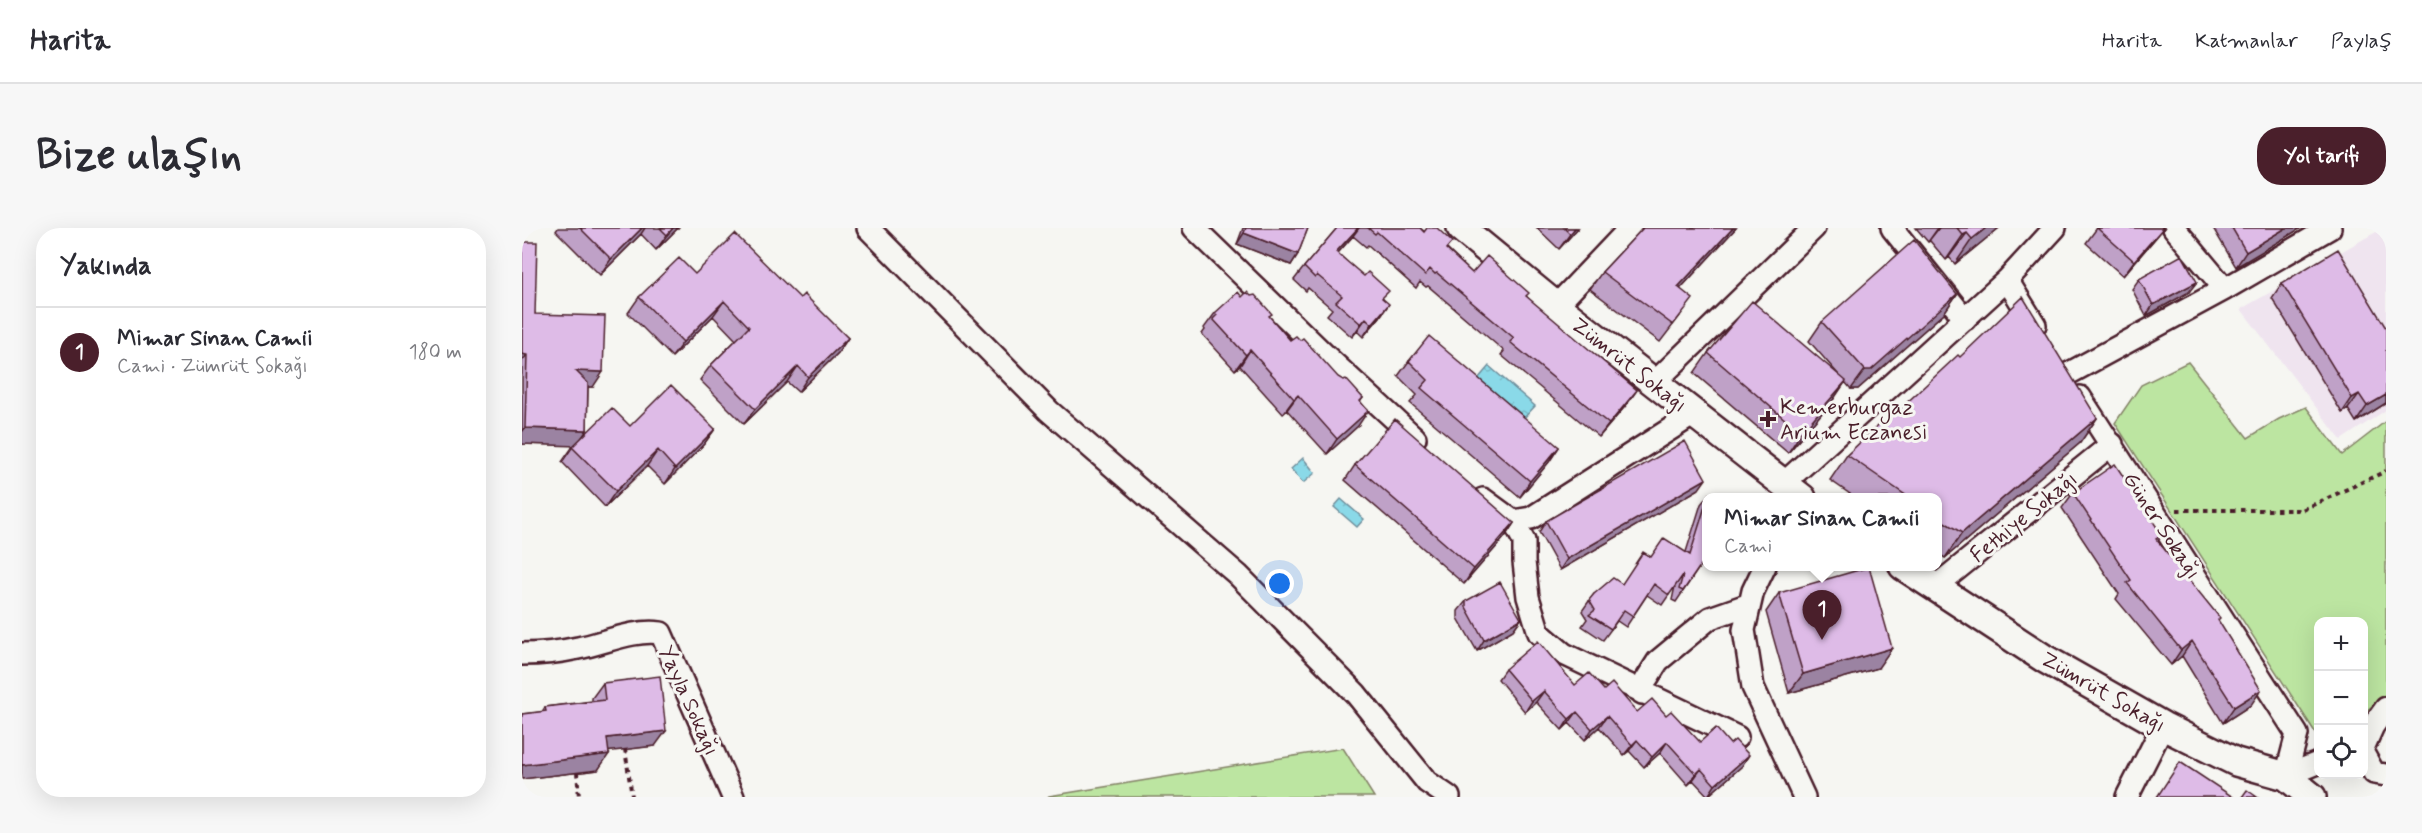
<!DOCTYPE html>
<html lang="tr">
<meta charset="utf-8">
<style>
body{margin:0;font-family:Mynerve,sans-serif;background:#f7f7f7;color:#2b2b33}
.controls{position:absolute;right:18px;bottom:18px;display:grid;overflow:hidden;border-radius:12px;box-shadow:0 6px 24px #0002}
.controls button{width:54px;height:54px;display:grid;place-items:center;padding:0;border:0;border-bottom:2px solid #e1e1e2;background:#fff;color:#2b2b33;font:30px sans-serif}
.you{position:absolute;left:758px;top:356px;width:21px;height:21px;margin:-15px;border:4px solid #fff;border-radius:50%;background:#1a73e8;box-shadow:0 0 0 9px #1a73e833}
.badge{display:grid;place-items:center;width:39px;height:39px;border-radius:50%;background:#4a1f2b;color:#fff;font-size:20px;font-weight:700}
.pin{position:absolute;translate:-50% -50px;filter:drop-shadow(0 2px 3px #0008)}
.pin::after{content:'';position:absolute;top:32px;width:21px;height:18px;background:inherit;clip-path:polygon(0 0,100% 0,50% 100%)}
.popup{position:absolute;left:1180px;top:265px;width:240px;height:78px;box-sizing:border-box;display:grid;place-content:center;border-radius:12px;background:#fff;filter:drop-shadow(0 2px 4px #0005);font-size:20px;white-space:nowrap;color:#7c7c81}
.popup b{font-size:22px;color:#2b2b33}
.popup::after{content:'';position:absolute;left:50%;top:100%;margin-left:-12px;border:12px solid transparent;border-top-color:#fff}
.list{margin:0;padding:0;list-style:none}
h2{display:flex;justify-content:space-between;align-items:center;height:78px;margin:0;padding:0 24px;font-size:26px}
h2 small{font-size:20px;font-weight:400;color:#7c7c81}
.list li{display:grid;grid-template-columns:39px 1fr auto;gap:18px;align-items:center;box-sizing:border-box;height:90px;padding:0 24px;border-top:2px solid #e1e1e2}
.list b{display:block;font-size:22px;white-space:nowrap}
.list p{margin:0;font-size:20px;white-space:nowrap;color:#7c7c81}
.list em{font-size:20px;font-style:normal;color:#7c7c81}
.icon{flex:none;width:33px;height:33px;fill:none;stroke:currentColor;stroke-width:2;stroke-linecap:round;stroke-linejoin:round}
.map{position:relative;flex:none;width:1864px;height:569px;overflow:hidden;border-radius:24px}
header{display:flex;align-items:center;gap:36px;box-sizing:border-box;height:84px;padding:0 30px;background:#fff;border-bottom:2px solid #e1e1e2}
header strong{font-size:28px}
nav{display:flex;gap:33px;margin-inline-start:auto;font-size:21px}
.intro{display:flex;align-items:center;justify-content:space-between;box-sizing:border-box;height:144px;padding:0 36px}
h1{margin:0;font-size:42px}
.button{padding:15px 27px;border-radius:24px;background:#4a1f2b;color:#fff;font-size:21px;font-weight:700}
main{display:flex;gap:36px;padding:0 36px}
aside{flex:1;background:#fff;border-radius:24px;box-shadow:0 6px 24px #0002}
.map>svg:first-child{display:block}
</style>
<header>
<strong>Harita</strong>
<nav><a>Harita</a><a>Katmanlar</a><a>Paylaş</a></nav>
</header>
<div class="intro"><h1>Bize ulaşın</h1><a class="button">Yol tarifi</a></div>
<main>
<aside>
<h2>Yakında<small></small></h2>
<ul class="list">
<li><span class="badge">1</span><div><b>Mimar Sinan Camii</b><p>Cami · Zümrüt Sokağı</p></div><em>180 m</em></li>
</ul>
</aside>
<div class="map">
<svg width="1864" height="569" viewBox="0 0 1864 569">
<defs>
<pattern id="water-ripples" width="26" height="14" patternUnits="userSpaceOnUse" patternTransform="scale(1.5)"><rect width="26" height="14" fill="#8ad9e8"/><path d="M2 4q2-2 4 0t4 0M15 11q2-2 4 0t4 0" fill="none" stroke="#79bac7"/></pattern>
</defs>
<rect width="100%" height="100%" fill="#f6f6f2"/>
<filter id="ink" filterUnits="userSpaceOnUse"><feTurbulence type="fractalNoise" baseFrequency=".0167" numOctaves="2"/><feDisplacementMap in="SourceGraphic" scale="12" xChannelSelector="R" yChannelSelector="G"/><feConvolveMatrix kernelMatrix="1 2 1 2 8 2 1 2 1" color-interpolation-filters="sRGB"/></filter>
<g filter="url(#ink)">
<path fill="#efe4ef" d="M1861,0H1864V182L1819,212L1719,81Z"/>
<path fill="#bce5a1" stroke="#838266" stroke-width="1.5" d="M1666,134L1726,210L1757,191L1784,179L1820,227L1864,193V466L1842,485V394H1796V505L1793,504L1593,195L1619,157Z
M821,520L852,569H526L527,568Z"/>
<path fill="url(#water-ripples)" stroke="#708f9c" stroke-width="1.5" d="M967,138L1013,178L1002,190L956,151Z
M781,230L793,245L781,255L769,241Z
M819,271L842,291L835,299L812,279Z"/>
<g fill="none" stroke-linecap="round" stroke-linejoin="round">
<g stroke="#4a1f2b" stroke-width="26">
<path id="minor" d="M346,0L527,183L716,347L834,466L905,554L927,569
M672,0L804,128L893,210
M1370,0L1443,91
M1652,0L1703,61
M1485,52L1513,97
M1034,78L1108,0
M1544,147L1703,61L1808,0
M1132,155L1292,0
M1558,169L1775,506L1764,548
M1261,256L1485,52L1533,0
M961,271L991,293L1009,290L1172,186
M991,293L1002,313V334L1006,369L1017,405L1042,426L1215,509
M1243,338L1231,363L1222,402L1231,459L1282,569
M1413,359L1590,216
M0,426C19,426 38,424 56,420C83,415 111,401 139,405L211,569
M1120,465L1124,452L1136,433L1188,390L1228,376
M1842,518L1851,498L1864,480
M1842,527L1852,545L1864,547
M1764,548L1796,535
M1605,569L1641,498"/>
</g>
<g stroke="#4a1f2b" stroke-width="32">
<path id="tertiary" d="M939,0L1034,78L1280,270
M1381,338L1523,431L1641,498L1714,534L1764,548L1790,569"/>
</g>
<path stroke="#4a1f2b" stroke-width="4" stroke-dasharray="4.5 4.5" stroke-linecap="butt" d="M1655,282H1780L1864,243
M103,521L110,569
M55,544L57,569"/>
<use href="#minor" stroke="#f6f6f2" stroke-width="21"/>
<use href="#tertiary" stroke="#f6f6f2" stroke-width="27"/>
</g>
<path fill="#bfa1c7" stroke="#4a1f2b" stroke-width="1.5" d="M36,0H156L134,22L119,6L78,47L34,3Z
M721,0H786L776,26L769,37L715,16Z
M815,0H898L925,21L950,45L1004,68L1106,175L1077,209L979,127L982,123L906,58L904,59L898,54L894,60L846,17L844,19L831,8L816,25L861,71L858,89L841,109L835,103L830,109L805,87L810,81L786,60L784,63L772,52L782,39Z
M1015,0H1056L1037,21Z
M1121,0H1214L1158,61V88L1138,114L1068,61L1080,44Z
M1394,0H1477L1433,36L1427,29L1424,32L1408,13L1406,14Z
M1575,0H1642L1601,48L1564,15Z
M1691,0H1779L1714,39Z
M0,14L13,86L71,159H66L65,202L58,211L108,198L193,201L182,216L143,256L125,238L83,279L40,234L52,217L0,216Z
M173,46L278,70L326,110L316,125L276,164L265,154L222,196L178,152L189,137L214,112L191,88L150,129L106,85L117,69Z
M1617,51L1667,64L1624,88L1610,61Z
M1760,55L1864,100V175L1834,194L1826,181L1820,185L1750,70Z
M1435,66L1422,85L1336,161H1329L1323,154L1311,172L1266,225L1172,145L1186,125L1316,146L1287,113L1300,94Z
M720,69L748,89L768,112L841,170L838,174L836,198L805,226L765,182L761,186L718,138L713,142L680,106L683,102L682,100L693,85Z
M1438,129L1575,190L1558,215L1423,330L1416,325V270H1334L1308,252L1325,227Z
M887,133L1037,219L1027,234L998,269L888,175L895,167L876,148Z
M833,237L992,295L982,310L942,356L823,252Z
M1177,261L1038,342L1017,304L1024,293Z
M1551,265L1640,307L1636,313L1696,393L1729,477L1701,495L1660,428L1649,437L1594,371L1597,366L1540,280Z
M1187,266L1200,270H1185V328L1154,374L1150,372L1153,358L1140,377L1125,367L1104,399L1095,393L1081,412L1060,398L1065,391L1060,383L1072,366L1100,356L1164,324L1179,276Z
M1257,365L1356,440L1267,465L1244,384Z
M944,373L999,391L991,402L955,423L936,390V383Z
M983,441L1053,457L1082,462L1115,484L1144,487L1178,514L1220,538L1186,568L1171,552L1166,557L1138,525L1122,539L1107,523L1102,527L1077,499L1063,512L1047,495L1040,502L1014,474L1003,484L976,451Z
M81,455L133,518L86,523L76,542L0,551V486L20,484L23,479L70,473V470Z"/>
<path fill="#9b83a2" stroke="#4a1f2b" stroke-width="1.5" d="M120,0H123L119,6L78,47L89,31Z
M151,0H156L134,22L145,7Z
M836,0H837L831,8L805,37L814,24Z
M1053,0H1056L1037,21L1048,6Z
M1211,0H1214L1144,76L1156,59Z
M1416,0H1417L1406,14Z
M1464,0H1477L1433,36L1450,11Z
M1641,0H1642L1601,48L1612,33Z
M1764,0H1779L1714,39L1724,24Z
M722,5L776,26L769,37L715,16Z
M1445,5L1427,29L1424,32L1441,7Z
M1675,54L1667,64L1624,88L1631,77Z
M1435,66L1422,85L1336,161H1329L1343,142Z
M202,73L191,88L150,129L161,114Z
M867,76L858,89L841,109L850,96Z
M844,90L835,103L830,109L839,96Z
M326,110L316,125L276,164L286,149Z
M728,122L718,138L713,142L724,127Z
M0,126L5,127L0,133Z
M276,138L265,154L222,196L233,181Z
M54,143L81,144L71,159H43Z
M1324,153L1311,172L1266,225L1279,205Z
M1115,162L1106,175L1077,209L1087,196Z
M1837,166L1826,181L1820,185L1830,170Z
M776,167L765,182L761,186L772,171Z
M1864,167V175L1834,194L1845,178Z
M846,183L836,198L805,226L815,211Z
M1575,190L1558,215L1423,330L1440,305Z
M3,200L65,202L54,218L0,216V204Z
M193,201L182,216L143,256L153,241Z
M1037,219L1027,234L998,269L1008,253Z
M136,222L125,238L83,279L94,263Z
M1184,251L1177,261L1038,342L1045,331Z
M992,295L982,310L942,356L952,341Z
M999,391L991,402L955,423L962,412Z
M1670,413L1660,428L1649,437L1659,422Z
M1370,420L1356,440L1267,465L1281,446Z
M1739,462L1729,477L1701,495L1712,479Z
M1022,463L1014,474L1003,484L1010,473Z
M1055,484L1047,495L1040,502L1047,491Z
M1085,488L1077,499L1063,512L1070,501Z
M144,503L133,518L74,525L85,510Z
M1115,512L1107,523L1102,527L1110,517Z
M1145,514L1138,525L1122,539L1130,529Z
M87,526L76,542L0,551V537Z
M1227,527L1220,538L1186,568L1193,557Z
M1179,541L1171,552L1166,557L1174,546Z"/>
<path fill="#debbe7" stroke="#4a1f2b" stroke-width="1.5" d="M58,0H120L89,31Z
M138,0H151L145,7Z
M724,0H786L776,26L722,5Z
M815,0H836L814,24L842,48L846,44L867,63L860,70L867,76L850,96L844,90L839,96L814,74L820,68L795,47L793,50L782,39Z
M846,0H898L902,4L905,0H915L930,14L924,21L950,45L965,28L1007,65L1004,68L1115,162L1087,196L988,114L992,110L915,45L913,46L908,41L903,47L855,4L853,6Z
M1042,0H1053L1048,6Z
M1121,0H1211L1156,59L1171,71L1151,97L1080,44Z
M1435,0H1464L1450,11L1445,5L1441,7Z
M1575,0H1641L1612,33Z
M1710,0H1764L1724,24Z
M213,6L278,70L282,66L326,110L286,149L276,138L233,181L189,137L227,99L202,73L161,114L117,69L157,30L173,46Z
M1392,12L1435,66L1349,142H1343L1300,94Z
M0,14H15L13,86L83,88L81,144L54,143L66,155L65,202L3,200L5,127L0,126Z
M1816,21L1864,100V167L1845,178L1837,166L1830,170L1760,55Z
M1660,27L1675,54L1631,77L1617,51Z
M716,64L720,69L725,64L729,68L733,67L750,86L747,88L768,112L774,108L778,112L781,110L816,149L821,152L824,151L841,170L838,173L846,183L815,211L776,167L772,171L728,122L724,127L691,91L695,87L693,85Z
M1501,69L1575,190L1440,305L1416,290V270H1388L1325,227L1376,178L1379,180L1436,127L1438,129Z
M1230,73L1324,153L1279,205L1186,125Z
M907,108L1037,219L1008,253L899,160L906,152L887,133Z
M149,157L193,201L153,241L136,222L94,263L50,219L90,180L108,198Z
M873,191L992,295L952,341L833,237Z
M1163,213L1184,251L1045,331L1024,293Z
M1593,236L1640,307L1634,311L1698,390L1696,392L1739,462L1712,479L1670,413L1659,422L1605,355L1609,352L1551,265Z
M1187,266L1200,270H1185Z
M1185,272V328L1161,363L1157,361L1161,347L1147,367L1132,356L1111,388L1102,382L1089,401L1067,387L1073,382L1067,372L1072,366L1091,350L1100,356L1121,324L1129,329L1142,310L1168,327Z
M1347,339L1370,420L1281,446L1257,365Z
M978,354L999,391L962,412L944,379V373Z
M1016,413L1053,457L1067,445L1082,462L1090,455L1115,484L1130,471L1144,487L1149,483L1178,514L1194,500L1208,516L1213,512L1227,527L1193,557L1179,541L1174,546L1145,514L1130,529L1115,512L1110,517L1085,488L1070,501L1055,484L1047,491L1022,463L1010,473L983,441Z
M138,448L144,503L85,510L87,526L0,537V486L24,483L23,479L83,472L81,455Z
M1658,534L1711,569H1635Z
M1725,562L1735,569H1720Z"/>
</g>
<path fill="#4a1f2b" stroke="#f6f6f2" stroke-width="2" d="M1243 182h6v6h6v6h-6v6h-6v-6h-6v-6h6z"/>
<g text-anchor="middle" stroke-width="6" stroke-linejoin="round" paint-order="stroke">
<g font-size="22" fill="#4a1f2b" stroke="#f6f6f2">
<text transform="translate(1108 136) rotate(38)" y="8">Zümrüt Sokağı</text>
<text transform="translate(1501 288) rotate(-39)" y="8">Fethiye Sokağı</text>
<text transform="translate(1641 297) rotate(57)" y="8">Güner Sokağı</text>
<text transform="translate(1582 463) rotate(30)" y="8">Zümrüt Sokağı</text>
<text transform="translate(168 472) rotate(66)" y="8">Yayla Sokağı</text>
</g>
<g font-size="22" fill="#4a1f2b" stroke="#f6f6f2" text-anchor="start">
<text x="1258" y="186">Kemerburgaz<tspan x="1258" dy="25">Arium Eczanesi</tspan></text>
</g>
</g>
</svg>
<div class="controls">
<button>+</button>
<button>−</button>
<button><svg class="icon" aria-label="locate" viewBox="0 0 24 24"><circle cx="12" cy="12" r="6"/><path d="M12 2v4M12 18v4M2 12h4M18 12h4"/></svg></button>
</div>
<div class="you"></div>
<div class="pin badge" style="left:1300px;top:412px">1</div>
<div class="popup"><b>Mimar Sinan Camii</b>Cami</div>
</div>
</main>
